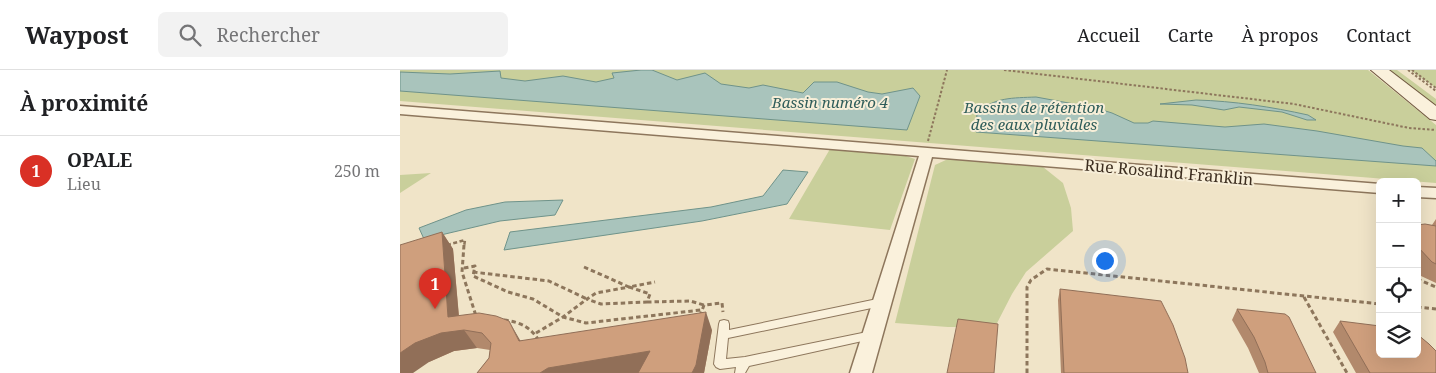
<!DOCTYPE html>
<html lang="fr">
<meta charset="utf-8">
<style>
body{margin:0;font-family:"Noto Serif",serif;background:#f2f2f2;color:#202124}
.controls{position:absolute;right:15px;bottom:15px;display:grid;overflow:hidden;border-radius:8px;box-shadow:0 5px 20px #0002}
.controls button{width:45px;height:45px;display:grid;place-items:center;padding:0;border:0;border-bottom:1px solid #e0e0e0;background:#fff;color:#202124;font:25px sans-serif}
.you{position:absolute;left:704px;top:190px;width:18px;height:18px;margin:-12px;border:4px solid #fff;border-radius:50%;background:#1a73e8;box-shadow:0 0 0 8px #1a73e833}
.badge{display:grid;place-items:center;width:32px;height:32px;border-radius:50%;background:#d93025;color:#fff;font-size:16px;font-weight:700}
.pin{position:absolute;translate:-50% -41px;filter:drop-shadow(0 1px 2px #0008)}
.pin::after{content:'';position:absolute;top:26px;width:18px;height:15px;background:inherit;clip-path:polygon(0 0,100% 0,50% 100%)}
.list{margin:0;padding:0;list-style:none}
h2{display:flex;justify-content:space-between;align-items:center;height:65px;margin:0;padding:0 20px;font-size:21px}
h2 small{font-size:16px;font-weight:400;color:#757577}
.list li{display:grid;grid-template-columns:32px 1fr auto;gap:15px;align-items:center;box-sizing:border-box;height:70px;padding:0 20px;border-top:1px solid #e0e0e0}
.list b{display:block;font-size:19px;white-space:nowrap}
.list p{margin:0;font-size:16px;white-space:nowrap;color:#757577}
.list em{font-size:16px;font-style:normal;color:#757577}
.icon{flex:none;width:28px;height:28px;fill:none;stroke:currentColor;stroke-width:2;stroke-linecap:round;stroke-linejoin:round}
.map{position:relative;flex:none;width:1036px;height:303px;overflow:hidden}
header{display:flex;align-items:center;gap:30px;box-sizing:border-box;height:70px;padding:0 25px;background:#fff;border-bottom:1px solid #e0e0e0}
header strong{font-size:24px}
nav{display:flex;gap:28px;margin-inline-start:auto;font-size:18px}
.search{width:350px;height:45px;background:#f2f2f2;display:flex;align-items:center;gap:12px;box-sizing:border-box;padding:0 18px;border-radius:8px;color:#757577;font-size:19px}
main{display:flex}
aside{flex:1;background:#fff}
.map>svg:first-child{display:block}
</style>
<header>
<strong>Waypost</strong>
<div class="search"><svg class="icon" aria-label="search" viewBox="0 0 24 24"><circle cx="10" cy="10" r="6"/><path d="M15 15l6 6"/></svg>Rechercher</div>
<nav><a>Accueil</a><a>Carte</a><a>À propos</a><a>Contact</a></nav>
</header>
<main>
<aside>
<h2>À proximité<small></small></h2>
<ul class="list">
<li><span class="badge">1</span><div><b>OPALE</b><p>Lieu</p></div><em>250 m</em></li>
</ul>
</aside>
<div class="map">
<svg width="1036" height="303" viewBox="0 0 1036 303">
<rect width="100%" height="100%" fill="#f0e4c8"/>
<path fill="#c9cf9b" d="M0,0H968L1036,55V113L0,31Z
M984,0H997L1036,29V41Z
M1010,0H1036V18Z
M430,79L503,85L515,89L490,160L389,149Z
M548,89L643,97L663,113L671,138L673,161L626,202L612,224L595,257H548L495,253L535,95Z
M31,103L0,123V105Z"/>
<path fill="#a9c4bc" stroke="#6f938a" d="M241,0H252L277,10L305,3L321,14L349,18L363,15L403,23L414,12H437L468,22L482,24L513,18L520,26L507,60L0,21V2L50,4L100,1L101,8L125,11L163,6L196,12L214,8L212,3Z
M636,27L696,38L712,43L734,53H748L753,51L825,57L864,54L917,61L1003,76L1022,78L1036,91V96L576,62L577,43C594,27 613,28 636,27Z
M796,30C834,31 872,37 908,45L916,50H907L882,42L839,37L824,40L792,35L760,34Z
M383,100L408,102L387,134L302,151L104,180L110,162L311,137L363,126Z
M163,130L155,145L100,151L24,169L19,158L66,140L105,132Z"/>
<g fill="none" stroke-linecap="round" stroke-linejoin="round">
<g stroke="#8d765c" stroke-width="2">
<path id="service" d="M482,228L486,229L487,232L486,235L328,268L326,289L345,287L472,261L476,262L478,265L476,268L349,296L345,303H335L336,297L320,299L316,297L314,294L319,254L320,251L324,250L328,251L329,254V260Z"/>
</g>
<g stroke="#8d765c" stroke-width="3">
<path id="minor" d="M0,36L980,114V123L532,87L472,303H450L519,86L0,44Z
M1017,117L1036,118V128L1017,127Z"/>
</g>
<g stroke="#6f573f" stroke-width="2">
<path id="secondary" d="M971,0H989L1036,36V50L1030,49Z"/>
</g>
<path stroke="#8d765c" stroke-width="2" stroke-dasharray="2.5 2" stroke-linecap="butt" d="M604,0L894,34L1009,58L1036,60
M1008,0L1036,21
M1012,0L1036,18
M528,71L547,0"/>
<path stroke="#8d765c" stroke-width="2.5" stroke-dasharray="4 2.5" stroke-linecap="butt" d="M985,110L1001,112
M47,175L65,170L64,177"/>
<path stroke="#8d765c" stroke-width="3" stroke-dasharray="4.5 3" stroke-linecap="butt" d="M64,175L62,202L76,246
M184,197L229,217L255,212
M64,198L75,196L73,206L108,222L133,229L163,247L186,253L301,240
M73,202L149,211L187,229
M1017,209L1036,217
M229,217L250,224L247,232L201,234L187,229L196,223Z
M904,227L947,303
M247,232L290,231L304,235
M1017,237L1036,239
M300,246L304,235L322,233L323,242
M104,250C120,252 131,257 139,271
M136,263L163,247L187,229
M627,303V217L631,210L647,199L980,234"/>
<use href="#service" fill="#faf1dc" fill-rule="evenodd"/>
<use href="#minor" fill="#faf1dc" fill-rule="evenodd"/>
<use href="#secondary" fill="#faf1dc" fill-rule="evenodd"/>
</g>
<path fill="#b2896c" d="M1036,149V213L1021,206L1017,201V155H1032Z
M42,162L53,179L59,246L121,271L312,260L304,303H77L89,288L90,280L77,278L54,281L29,292Z
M660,219L788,303H661L658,230Z
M837,239L916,303H859L848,278L832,250Z
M940,251L1036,303H956L933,262Z"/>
<path fill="#916f58" d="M42,162L53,179L60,260H64L77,278L54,281L29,292L13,303H0V283L48,247Z
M306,242L312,260L304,303H292Z
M109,251L120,270L130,289L119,271Z
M250,281L258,300L237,303H140L148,298Z"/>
<path fill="#cf9f7d" stroke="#916f58" d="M1025,154L1036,156V194L1032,192L1017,176V155Z
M42,162L48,247L79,243L96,246L109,251L119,271L306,242L296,295L292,303H238L250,281L148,298L140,303H77L89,288L91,273L82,263L64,260L41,263L15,273L0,283V175Z
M660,219L761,231L773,255L785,288L788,303H664Z
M837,239L885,244L889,247L916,303H868L865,292L854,267Z
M558,249L598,254L594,303H547Z
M940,251L980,256V284H1017V264L1029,274L1036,281V303H970Z"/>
<g text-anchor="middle" stroke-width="4" stroke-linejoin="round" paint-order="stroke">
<g font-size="15" font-style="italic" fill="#2f5d5a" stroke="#f7eed8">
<text x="430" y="38">Bassin numéro 4</text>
<text x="634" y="43">Bassins de rétention<tspan x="634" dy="17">des eaux pluviales</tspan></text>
</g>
<g font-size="16" fill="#3d2e20" stroke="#f7eed8">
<text transform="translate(769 102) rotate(5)" y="6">Rue Rosalind Franklin</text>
</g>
</g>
</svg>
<div class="controls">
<button>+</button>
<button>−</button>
<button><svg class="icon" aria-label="locate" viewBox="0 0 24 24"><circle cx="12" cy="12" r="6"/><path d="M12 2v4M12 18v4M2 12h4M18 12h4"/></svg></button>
<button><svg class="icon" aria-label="layers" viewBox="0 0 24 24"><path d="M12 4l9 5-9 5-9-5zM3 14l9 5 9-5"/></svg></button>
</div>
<div class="you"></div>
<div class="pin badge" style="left:35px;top:239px">1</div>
</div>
</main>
